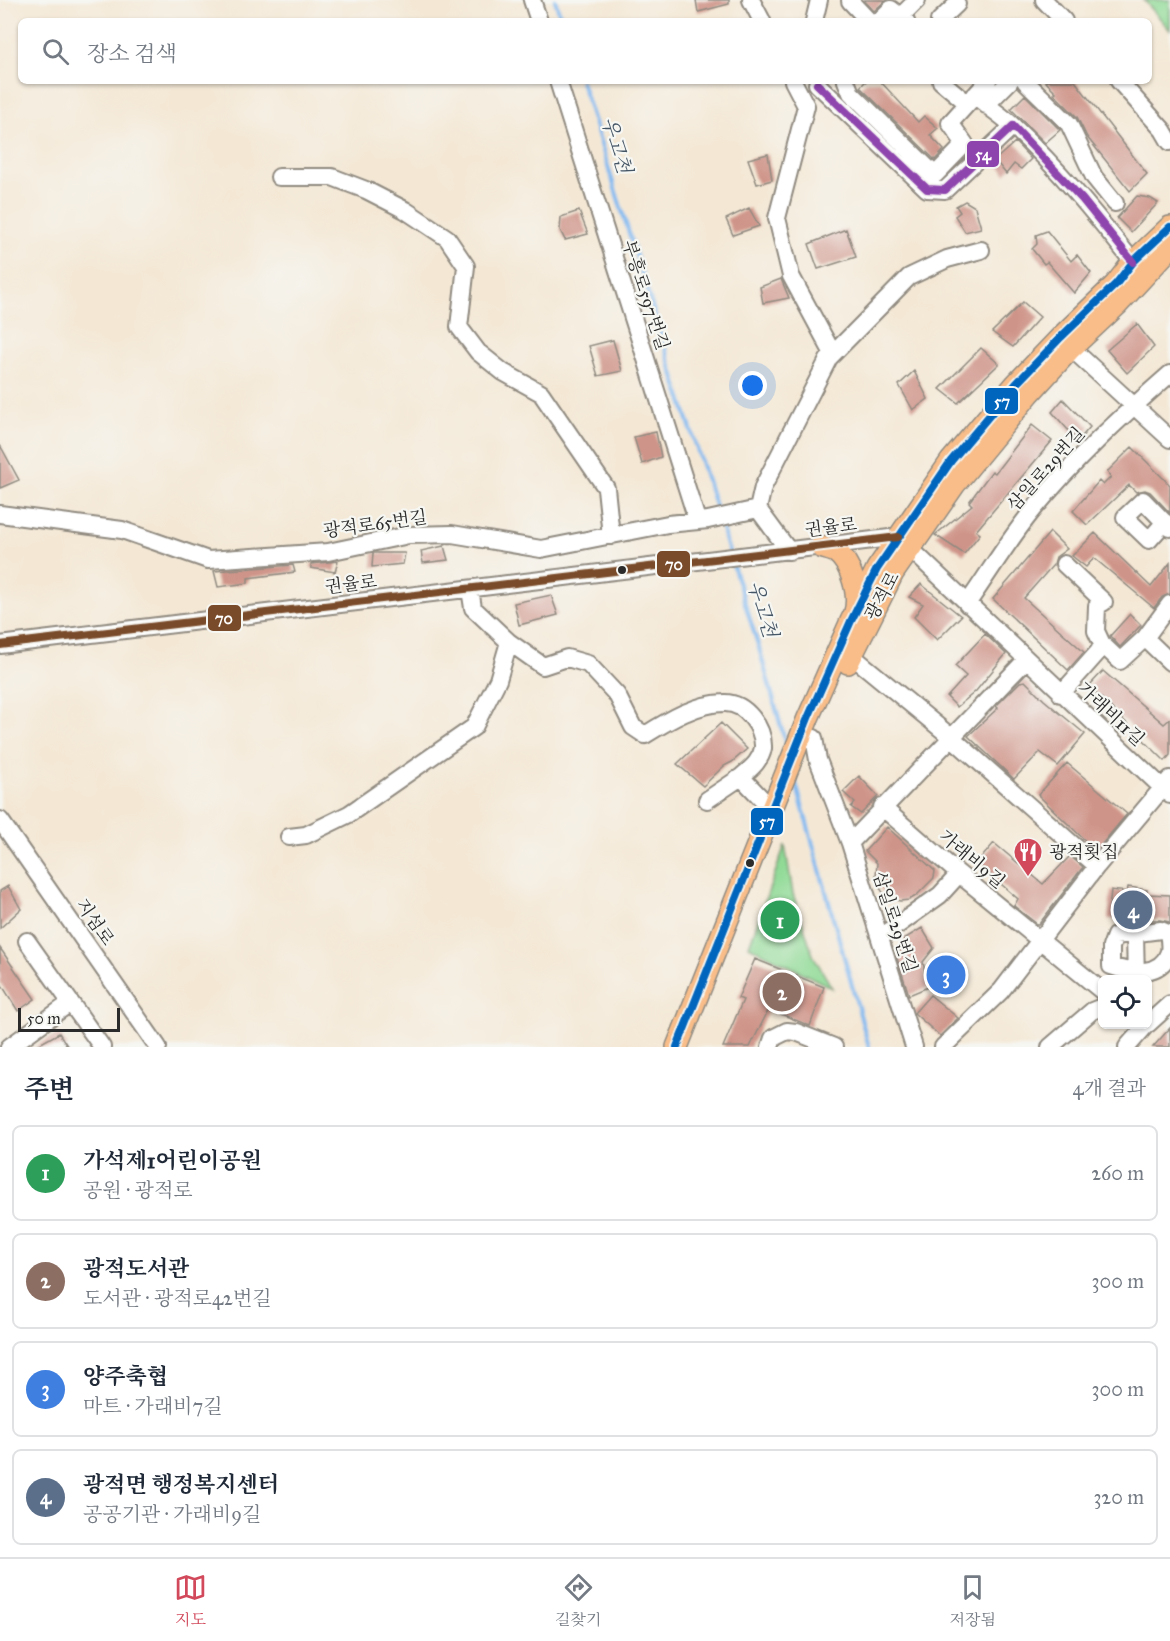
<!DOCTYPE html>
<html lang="ko">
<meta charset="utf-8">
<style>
body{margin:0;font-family:"IM FELL Great Primer","Noto Serif KR",serif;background:#f2f2f3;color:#1f2937}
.controls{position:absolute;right:18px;bottom:18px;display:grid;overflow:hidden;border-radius:9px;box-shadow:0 2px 4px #0004}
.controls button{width:54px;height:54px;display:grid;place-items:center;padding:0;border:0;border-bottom:2px solid #e0e1e3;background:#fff;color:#1f2937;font:30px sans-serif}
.scale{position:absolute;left:18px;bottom:15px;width:102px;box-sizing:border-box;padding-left:6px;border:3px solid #2b2b2b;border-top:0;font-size:16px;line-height:21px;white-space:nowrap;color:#2b2b2b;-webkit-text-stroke:4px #f6f6f2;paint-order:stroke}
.you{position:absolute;left:753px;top:386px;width:21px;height:21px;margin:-15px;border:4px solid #fff;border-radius:50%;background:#1a73e8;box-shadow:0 0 0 9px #1a73e833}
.badge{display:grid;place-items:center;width:39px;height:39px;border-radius:50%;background:#d1495b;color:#fff;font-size:20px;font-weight:700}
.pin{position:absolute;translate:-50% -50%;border:3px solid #fff;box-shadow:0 2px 6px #0006}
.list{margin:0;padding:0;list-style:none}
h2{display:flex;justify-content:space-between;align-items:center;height:78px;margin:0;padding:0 24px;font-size:26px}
h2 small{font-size:20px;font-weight:400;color:#747a83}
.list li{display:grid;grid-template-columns:39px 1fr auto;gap:18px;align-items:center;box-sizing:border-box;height:96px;margin:0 12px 12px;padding:0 12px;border:2px solid #e0e1e3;border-radius:9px}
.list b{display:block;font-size:22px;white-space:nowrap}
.list p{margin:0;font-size:20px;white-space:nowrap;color:#747a83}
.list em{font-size:20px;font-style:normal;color:#747a83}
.icon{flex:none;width:33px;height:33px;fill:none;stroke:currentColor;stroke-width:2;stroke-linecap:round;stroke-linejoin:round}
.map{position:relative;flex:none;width:1170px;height:1047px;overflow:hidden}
.search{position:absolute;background:#fff;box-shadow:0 2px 4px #0004;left:18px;right:18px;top:18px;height:66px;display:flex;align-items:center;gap:15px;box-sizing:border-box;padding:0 21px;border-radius:9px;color:#747a83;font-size:22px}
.sheet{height:510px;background:#fff}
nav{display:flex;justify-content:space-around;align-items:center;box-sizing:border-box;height:84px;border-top:2px solid #e0e1e3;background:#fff;font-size:16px;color:#747a83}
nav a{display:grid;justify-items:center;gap:3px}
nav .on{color:#d1495b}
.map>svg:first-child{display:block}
</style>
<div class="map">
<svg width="1170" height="1047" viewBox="0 0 1170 1047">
<rect width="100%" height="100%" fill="#f6f6f2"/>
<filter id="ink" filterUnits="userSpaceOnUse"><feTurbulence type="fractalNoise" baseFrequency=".0167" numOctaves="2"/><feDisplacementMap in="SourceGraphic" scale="12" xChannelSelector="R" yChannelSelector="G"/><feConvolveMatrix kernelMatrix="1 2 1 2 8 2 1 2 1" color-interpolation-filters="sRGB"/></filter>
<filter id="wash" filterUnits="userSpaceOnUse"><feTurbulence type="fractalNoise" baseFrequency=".008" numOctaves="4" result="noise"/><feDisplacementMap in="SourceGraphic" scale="24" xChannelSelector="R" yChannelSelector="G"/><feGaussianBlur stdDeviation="1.35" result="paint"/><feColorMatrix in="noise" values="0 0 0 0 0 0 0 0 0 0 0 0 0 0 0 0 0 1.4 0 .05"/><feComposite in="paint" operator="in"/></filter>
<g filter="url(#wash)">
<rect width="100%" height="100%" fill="#f4e8d5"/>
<path fill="#90da96" stroke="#5e8260" stroke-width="1.5" d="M1144,0H1170V30Z
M785,845L793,894L813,955L832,988L749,946Z"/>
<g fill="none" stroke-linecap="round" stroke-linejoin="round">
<path stroke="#81baf1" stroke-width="4" d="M555,0L562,21
M581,81L717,512
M720,522L729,552
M732,562L759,648L787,748
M794,776L869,1047"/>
</g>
<g id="blocks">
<path fill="#cf9489" d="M696,0H729V4L698,12Z
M864,0H886L874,11Z
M866,81H880L918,122L924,116L938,128L930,135L944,150L935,160L860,87Z
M1045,81H1075L1147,174L1130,191L1087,137L1077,117L1054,94L1056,92Z
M1025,95L1060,130L1045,143L1011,109Z
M1015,142L1031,159L1021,169L1014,164L1006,174L995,160Z
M768,154L772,180L757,184L748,159Z
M1137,196L1150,198L1158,203L1131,232L1117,218Z
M965,201L975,207L981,228L965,232L955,216L960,212L956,206Z
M749,208L759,226L733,235L726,219Z
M579,211L588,234L565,240L560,230L561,217Z
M846,229L856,257L818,269L809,244Z
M1047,231L1071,261L1077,255L1091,273L1074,293L1047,262L1044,264L1032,249L1037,244L1036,235Z
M781,279L789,298L763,303L760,287Z
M1023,302L1040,317L1013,347L992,332Z
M1137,324L1154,347L1127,373L1107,350Z
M613,340L622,371L598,376L589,346Z
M981,348L999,364L958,403L940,389Z
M914,371L928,399L913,410L899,385Z
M1063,399L1090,427L1078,441L1052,412Z
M1032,425L1052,441L976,531L980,534L964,554L935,535L972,505L969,502L992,471L995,473Z
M656,432L661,457L642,464L634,437Z
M0,445L19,480L0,488Z
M1132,447L1170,485V513L1150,492L1145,490L1136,492L1129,485L1087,525L1073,511L1099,481L1103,485L1111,477L1107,472Z
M1050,532L1067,549L1056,557L1054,564L1024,598L1084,652L1068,670L993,599Z
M1095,533L1151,587L1170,563V594L1162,597L1154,608L1094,558L1086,567L1072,556Z
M444,546L448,560L423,563L421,551Z
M373,553H405L403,564L372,567Z
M338,561L335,572L311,568V564Z
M293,565L295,572L248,578V583L218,587L214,571Z
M921,584L961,616L937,640L914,617L923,604L909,597Z
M551,595L558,615L519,625L514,603Z
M1130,614L1141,625L1120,647L1110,636Z
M985,634L1006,654L976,691L957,707L947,697L966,676L955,666Z
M1103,671L1164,724L1170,719V755L1165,761L1089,686Z
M1025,681L1044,700L1085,734L1058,766L1040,752L1014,779L968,736L998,708L996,706L1020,682Z
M721,723L747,749L732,762L724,766L703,786L677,764Z
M1067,763L1127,814L1096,851L1038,795Z
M859,776L878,796L861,814L851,807L855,803L843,792Z
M887,827L935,871L934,878L916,896L909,900L900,901L892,899L884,894L878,885L876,876L877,863L865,851Z
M994,843L1043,884L1070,856L1083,867L1039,924H1037L1014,906L1018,899L977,863Z
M8,886L21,909L0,928V891Z
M1128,887L1147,890V894L1170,895V922L1160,920L1108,919L1111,890L1127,892Z
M922,928L934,948L923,962L928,987L909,995L897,958L904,939Z
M0,948L35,999L18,1011L0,982Z
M755,959L824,987L810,1026L769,1009L750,1047H723L743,1000L738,998Z
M930,995L958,1018L940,1036L914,1013Z
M1170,1028V1047H1153Z
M59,1033L68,1047H34Z"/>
</g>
</g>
<g filter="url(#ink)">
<use href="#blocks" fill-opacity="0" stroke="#908a80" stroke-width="1.5"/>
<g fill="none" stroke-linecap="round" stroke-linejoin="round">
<g stroke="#908a80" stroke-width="20">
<path id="minor" d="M532,0L539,21
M751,0L762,21
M1044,0L1064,21
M850,1L869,21
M900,17L917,0
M814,21L819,0
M879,21L891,9L906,21
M939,21L957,4
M558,81L697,520
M846,81L851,93L935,175L965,144L950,123L988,81
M941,81L967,103
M1025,81L1069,124L1094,177L1115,203
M1119,81L1163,130L1170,142
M817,84L927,189L945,190L1013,126
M975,95C987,107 1002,115 1014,127C1058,168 1096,215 1133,262
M986,105L1010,81
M279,177H332L366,190L405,210L447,238L466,266L459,327L478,352L503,372L541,393L606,488L611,536
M1071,348L1170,439
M830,357L909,277L947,259L981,250
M0,514L122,530L208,560L328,552L409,535L452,534L541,549L668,524L708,520L758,509
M1165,522L1149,540L1125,517L1143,500L1170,528
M789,551L758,509L763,487L832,352L791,276L777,218L806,106L793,81
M1064,564L1104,602L1097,606L1096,631L1102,644
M470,589L473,608L509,642L543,666L567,658L588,664L617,695L633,727L645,735C669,720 697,703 725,703C746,703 764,728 763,748C761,761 750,769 741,777L764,801L771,815
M967,604C989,573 1009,539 1033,510C1074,460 1122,416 1170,374
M1145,638L1170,662
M0,645L898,537L1170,795
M851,655L951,737L1097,866
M1061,694L1099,651L1102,644L1120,661L1145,638L1170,604
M814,738L818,760L850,843
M707,800L741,777
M882,807L959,874L1102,991
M0,820L158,1047
M289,837L306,835L349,814L474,727L498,680L509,642
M1161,930L1168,933C1169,938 1170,946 1169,952C1161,977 1131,973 1111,966V947L1115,936Z
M1135,933L1136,980
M881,937L940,895L959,874
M27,941L102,1047
M1148,1024L1170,1004
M9,1047L70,1003
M770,1047L773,1038L787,1031L796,1032L834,1047
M914,1047L850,843L1026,660
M943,1047L1001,991L1097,866L1170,779
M1050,1047L1092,1011L1102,1007
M1127,1047L1147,1024"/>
</g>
<g stroke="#908a80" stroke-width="24">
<path id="major" d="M821,547C826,549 832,550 836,552C851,563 860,594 855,612
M848,663L893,573L955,484L1029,394L1071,348L1117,305L1170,248
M677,1047L808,718L851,621L877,569L951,461L1016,384L1061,337L1116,284L1133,262L1170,227"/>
</g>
<use href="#minor" stroke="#fff" stroke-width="16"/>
<use href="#major" stroke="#f8bd89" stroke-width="21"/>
<g stroke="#f6f6f2" stroke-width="12">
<path id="bus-1" d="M677,1047L808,718L851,621L877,569L951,461L1016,384L1061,337L1116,284L1133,262L1170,227"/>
</g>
<g stroke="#f6f6f2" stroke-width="12">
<path id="bus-2" d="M0,645L898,537"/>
</g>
<g stroke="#f6f6f2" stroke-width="12">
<path id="bus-3" d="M817,84L927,189L945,190L1013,126L1082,199L1133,262"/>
</g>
<use href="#bus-1" stroke="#0065bd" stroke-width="8"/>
<use href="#bus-2" stroke="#7a4b2a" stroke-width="8"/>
<use href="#bus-3" stroke="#8e44ad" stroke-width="8"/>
</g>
</g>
<defs>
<g id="restaurant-pin" transform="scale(1.5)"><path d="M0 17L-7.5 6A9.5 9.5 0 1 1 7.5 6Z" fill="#d1495b" stroke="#f6f6f2"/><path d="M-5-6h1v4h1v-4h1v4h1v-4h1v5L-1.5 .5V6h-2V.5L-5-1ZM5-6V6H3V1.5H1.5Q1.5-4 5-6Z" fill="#fff"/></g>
</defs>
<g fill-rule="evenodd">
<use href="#restaurant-pin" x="1028" y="852"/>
</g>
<g fill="#2b2b2b" stroke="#f6f6f2" stroke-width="2">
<circle cx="622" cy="570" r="5"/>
<circle cx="750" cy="863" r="5"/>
</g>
<g text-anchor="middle" stroke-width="4.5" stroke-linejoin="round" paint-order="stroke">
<g font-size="18" fill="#2b2b2b" stroke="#f6f6f2">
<text transform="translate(646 295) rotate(72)" y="6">부흥로597번길</text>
<text transform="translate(1046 469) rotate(-48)" y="6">삼일로29번길</text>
<text transform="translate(375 524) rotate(-8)" y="6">광적로65번길</text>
<text transform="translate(831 527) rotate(-7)" y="6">권율로</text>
<text transform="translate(351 584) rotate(-7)" y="6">권율로</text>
<text transform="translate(882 596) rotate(-62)" y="6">광적로</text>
<text transform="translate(1111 714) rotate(43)" y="6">가래비11길</text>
<text transform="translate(972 859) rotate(40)" y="6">가래비9길</text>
<text transform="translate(95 922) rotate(55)" y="6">지섬로</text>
<text transform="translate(895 922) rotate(72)" y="6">삼일로29번길</text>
</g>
<g font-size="18" fill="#2b2b2b" stroke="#f6f6f2" text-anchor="start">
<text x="1049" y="858">광적횟집</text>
</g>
<g font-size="20" font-style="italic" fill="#455666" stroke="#f6f6f2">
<text transform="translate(617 145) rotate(73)" y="7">우고천</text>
<text transform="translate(763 609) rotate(73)" y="7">우고천</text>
</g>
</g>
<g stroke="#f6f6f2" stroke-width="2">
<rect x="966" y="140" width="34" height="28" rx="6" fill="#8e44ad"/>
<rect x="984" y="387" width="35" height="28" rx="6" fill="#0065bd"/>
<rect x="656" y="550" width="35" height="28" rx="6" fill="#7a4b2a"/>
<rect x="207" y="604" width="35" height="28" rx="6" fill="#7a4b2a"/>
<rect x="750" y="807" width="34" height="29" rx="6" fill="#0065bd"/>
</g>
<g font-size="16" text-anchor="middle" font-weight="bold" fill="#fff">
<text x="983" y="160">54</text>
<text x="1002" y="407">57</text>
<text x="674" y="570">70</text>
<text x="224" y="624">70</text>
<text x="767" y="827">57</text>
</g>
</svg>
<div class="controls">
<button><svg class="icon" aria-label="locate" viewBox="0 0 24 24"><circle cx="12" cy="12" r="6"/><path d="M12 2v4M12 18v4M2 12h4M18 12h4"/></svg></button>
</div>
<div class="scale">50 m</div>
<div class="you"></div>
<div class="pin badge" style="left:780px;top:920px;background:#2e9e5b">1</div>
<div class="pin badge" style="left:782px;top:992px;background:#8d6e63">2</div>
<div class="pin badge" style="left:946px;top:975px;background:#3f7fe0">3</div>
<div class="pin badge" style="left:1133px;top:910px;background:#5c6f8a">4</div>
<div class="search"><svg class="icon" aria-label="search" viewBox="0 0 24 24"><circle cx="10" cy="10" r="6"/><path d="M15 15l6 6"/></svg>장소 검색</div>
</div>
<section class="sheet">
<h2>주변<small>4개 결과</small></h2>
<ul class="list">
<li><span class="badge" style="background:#2e9e5b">1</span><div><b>가석제1어린이공원</b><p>공원 · 광적로</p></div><em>260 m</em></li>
<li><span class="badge" style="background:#8d6e63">2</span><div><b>광적도서관</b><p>도서관 · 광적로42번길</p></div><em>300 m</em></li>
<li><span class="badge" style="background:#3f7fe0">3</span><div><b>양주축협</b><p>마트 · 가래비7길</p></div><em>300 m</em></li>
<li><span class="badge" style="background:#5c6f8a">4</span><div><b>광적면 행정복지센터</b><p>공공기관 · 가래비9길</p></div><em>320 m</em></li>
</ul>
</section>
<nav>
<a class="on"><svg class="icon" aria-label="map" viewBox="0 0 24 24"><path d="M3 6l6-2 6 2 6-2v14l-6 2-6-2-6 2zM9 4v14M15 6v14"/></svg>지도</a>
<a><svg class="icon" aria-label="directions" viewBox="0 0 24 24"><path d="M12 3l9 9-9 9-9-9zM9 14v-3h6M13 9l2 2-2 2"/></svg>길찾기</a>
<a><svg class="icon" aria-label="saved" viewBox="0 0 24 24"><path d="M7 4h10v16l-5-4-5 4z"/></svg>저장됨</a>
</nav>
